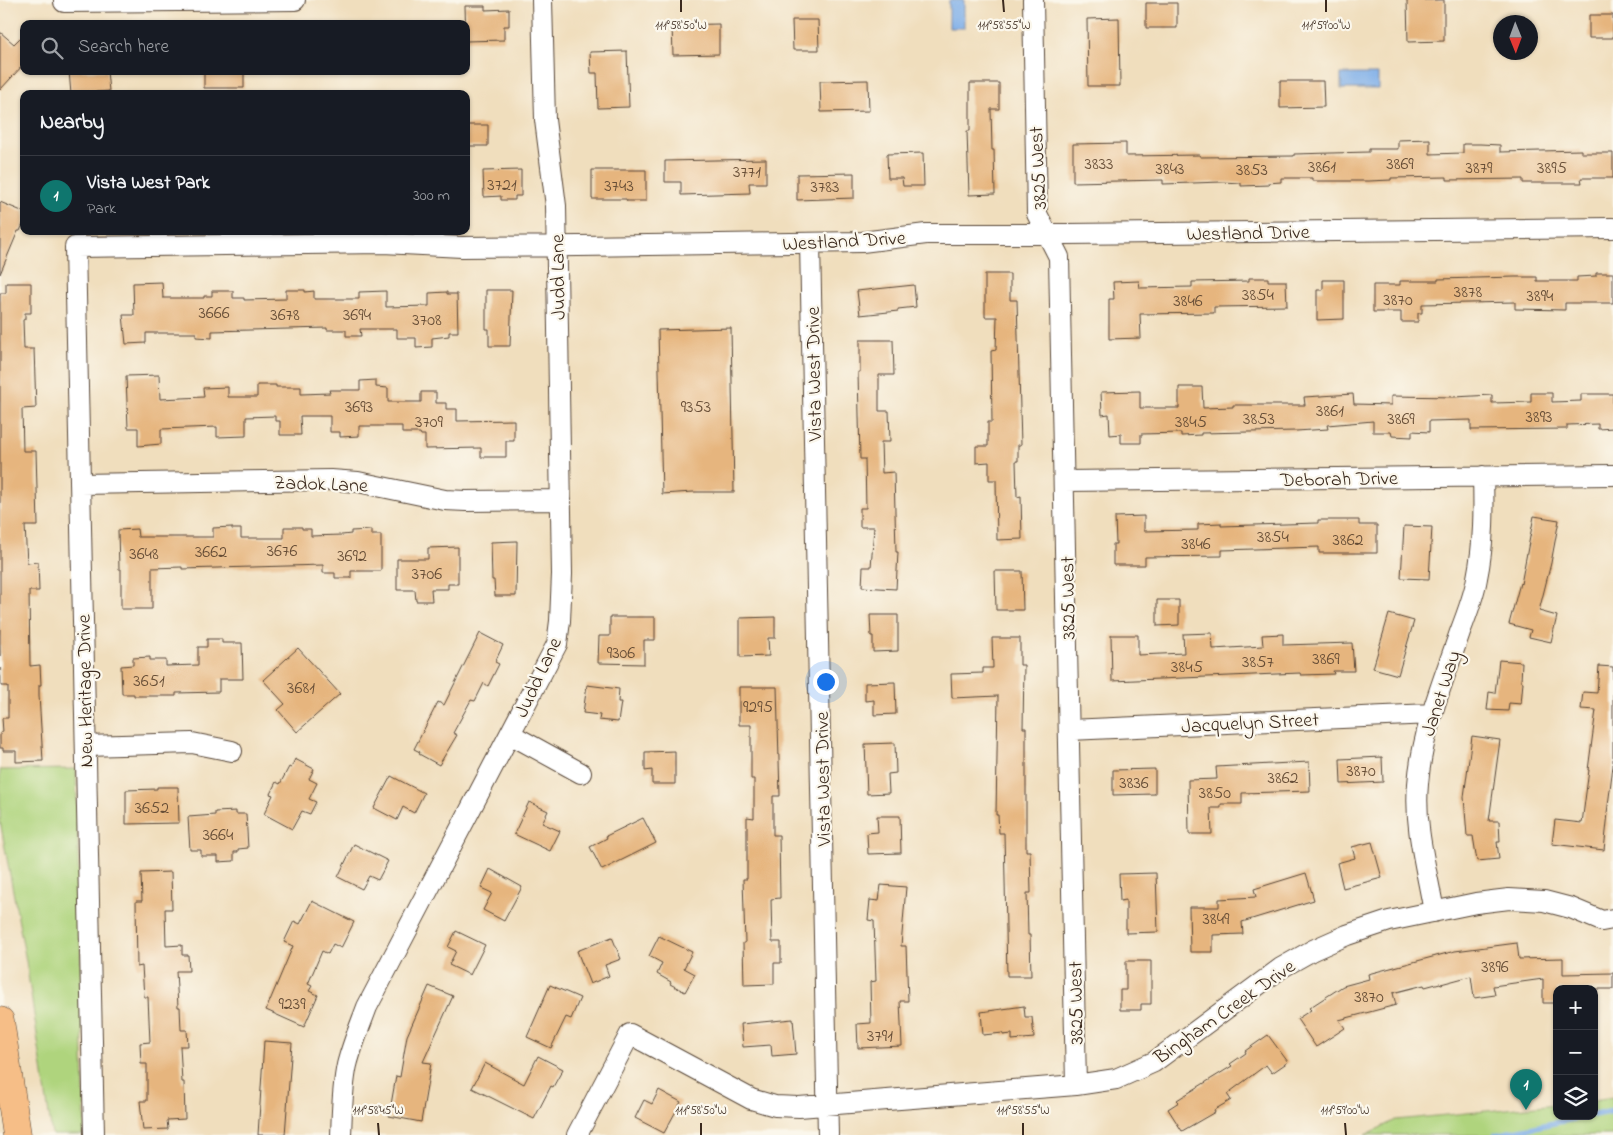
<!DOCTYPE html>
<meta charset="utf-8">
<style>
body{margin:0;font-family:"Indie Flower",sans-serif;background:#20242c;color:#f1f3f6}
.controls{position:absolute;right:15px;bottom:15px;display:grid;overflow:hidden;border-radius:10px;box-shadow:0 1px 4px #0004}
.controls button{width:45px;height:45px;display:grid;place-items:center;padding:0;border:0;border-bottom:1px solid #363941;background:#171b24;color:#f1f3f6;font:25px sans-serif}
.compass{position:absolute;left:1493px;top:15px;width:45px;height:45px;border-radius:50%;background:#171b24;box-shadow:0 1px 4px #0004;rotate:179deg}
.you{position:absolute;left:825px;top:681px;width:18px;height:18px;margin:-12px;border:4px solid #fff;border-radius:50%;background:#1a73e8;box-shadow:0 0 0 8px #1a73e833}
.badge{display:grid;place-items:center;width:32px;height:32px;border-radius:50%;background:#0f766e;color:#fff;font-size:16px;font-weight:700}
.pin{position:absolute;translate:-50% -41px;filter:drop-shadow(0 1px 2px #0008)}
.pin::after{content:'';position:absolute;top:26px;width:18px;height:15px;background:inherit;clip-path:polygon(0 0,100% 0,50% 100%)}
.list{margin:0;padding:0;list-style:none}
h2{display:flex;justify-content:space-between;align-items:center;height:65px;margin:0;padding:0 20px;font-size:21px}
h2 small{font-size:16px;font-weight:400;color:#9ea1a6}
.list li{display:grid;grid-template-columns:32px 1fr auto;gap:15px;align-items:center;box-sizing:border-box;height:80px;padding:0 20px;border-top:1px solid #363941}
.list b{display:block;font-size:19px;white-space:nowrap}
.list p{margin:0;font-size:16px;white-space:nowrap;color:#9ea1a6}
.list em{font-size:16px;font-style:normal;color:#9ea1a6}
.icon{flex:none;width:28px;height:28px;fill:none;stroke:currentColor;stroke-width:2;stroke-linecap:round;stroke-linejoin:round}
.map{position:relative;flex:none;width:1613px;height:1135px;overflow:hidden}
.search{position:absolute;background:#171b24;box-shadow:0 1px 4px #0004;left:20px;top:20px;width:450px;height:55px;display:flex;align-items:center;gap:12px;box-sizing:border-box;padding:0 18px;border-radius:10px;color:#9ea1a6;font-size:19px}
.panel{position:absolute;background:#171b24;box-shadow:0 1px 4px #0004;left:20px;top:90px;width:450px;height:145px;border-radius:10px}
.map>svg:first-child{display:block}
</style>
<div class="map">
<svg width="1613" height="1135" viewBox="0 0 1613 1135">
<rect width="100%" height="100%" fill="#fbf7ec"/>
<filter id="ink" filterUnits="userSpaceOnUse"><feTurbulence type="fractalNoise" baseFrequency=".02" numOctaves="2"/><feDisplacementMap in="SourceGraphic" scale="10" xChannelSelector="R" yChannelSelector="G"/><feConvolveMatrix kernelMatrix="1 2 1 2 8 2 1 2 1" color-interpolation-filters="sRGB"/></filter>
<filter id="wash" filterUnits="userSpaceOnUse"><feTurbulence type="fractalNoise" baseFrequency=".0096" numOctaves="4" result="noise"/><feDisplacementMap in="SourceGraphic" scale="20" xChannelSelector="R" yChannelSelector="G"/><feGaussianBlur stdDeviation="1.12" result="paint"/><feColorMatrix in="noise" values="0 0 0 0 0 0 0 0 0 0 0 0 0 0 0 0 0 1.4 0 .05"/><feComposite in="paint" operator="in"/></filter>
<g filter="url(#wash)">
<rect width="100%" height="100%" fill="#f0debd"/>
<path fill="#afd47d" stroke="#757f4e" d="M76,769L85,1135H52L26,961L0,821V770Z
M1613,1097V1135H1365L1396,1120L1557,1104V1116H1594V1100Z"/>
<path fill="#7dade8" stroke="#5c6c83" d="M949,0H964V28H949Z
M1341,74H1378V89H1341Z"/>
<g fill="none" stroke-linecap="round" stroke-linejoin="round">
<path stroke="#7dade8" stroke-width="5.5" d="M1594,1115L1613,1111
M1495,1135L1588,1116"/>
</g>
<g id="blocks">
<path fill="#e6b57e" d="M1407,0H1444V41L1408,42Z
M1146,3H1177V28H1146Z
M465,6H485V10L509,9V26H504V40L466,41Z
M1589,15H1613V38H1589Z
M1119,18L1120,86H1088L1087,19Z
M792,20H818L819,50H793Z
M719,24V54L673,55L672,25Z
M0,32L14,44L24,34V64L0,90Z
M627,51L629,107L598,108L597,73H591L590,52Z
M69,71H107L109,91L71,94Z
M204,71H244V88H204Z
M868,80L869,111L821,112L820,81Z
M1280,81H1323L1324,107L1280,108Z
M970,83H999V109H991L992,150H994L995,194L969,195L967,131H970Z
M466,125H488V146H466Z
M1430,139V154L1463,153V144H1480L1500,145V152L1581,150V153H1613V178H1581L1582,183H1523V179L1447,180V177L1391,178V180L1369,181H1312V178H1281V182L1268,183L1269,185L1241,186V183L1222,182L1163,184V180L1073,182V144L1126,143V156L1200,155V157L1294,156V154L1369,152V149H1398V140Z
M923,153L924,186H903L902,178H888L887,154Z
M766,159V183H749L750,193L681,195V182H665V161Z
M521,170V196H515V200H501V196L484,197L483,171Z
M592,170H646V201H627L626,199H592Z
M854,173V198L797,200V174Z
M0,202L24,212V222L20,231H18L0,274Z
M1596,273H1613V303H1565V310L1515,309V302L1422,304V313H1418V322H1401V312H1373V285H1400V281H1438V279L1515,277H1537V281H1577V277L1596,276Z
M985,274H1010V300H1017L1021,445H1018V461H1016L1017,497L1021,496L1022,539L997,540L996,480H989V462L976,463V446H988V422H992L991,351L996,350L997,317H985Z
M1249,278H1268V281H1286L1287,306L1214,307V313L1140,314L1141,338L1109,339V299H1114L1113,282L1139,281L1140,288L1192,287V282L1249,281Z
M1323,280H1344V319L1317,320V290H1323Z
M162,282L163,298H204V296H212V291H233V298H244V300L286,299V290H305V292L314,291V299H359V292L386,291V307L429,306V293L447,292V294H457L458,332H449V336L432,338V347L416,348V338H397V329H360L361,336H346V330H327V328L212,331V338L196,337V333H146V343L126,344L123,315H134L133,283Z
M6,283H31V313H25V319L23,320L24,349H34L36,408L22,409L23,451H36L38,526H25L27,563L38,562L39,591H29L30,666L40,665L41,685H39V695L43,761L16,762V751H3V748H0V733L3,732L2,718H8V686H1L0,645V293H6Z
M914,285L916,307L898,309V311L860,315L857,291Z
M486,290H512L510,346H489V329H486Z
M731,328L734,492H693L662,494L658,330Z
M860,340H893L894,375H879V411H889L890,442H881L882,473L894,472L896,552H898L896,589L862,587L863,567H871L874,527H860V508H866L865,459H860L858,372H860Z
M159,375L160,399L204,397L203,388L228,387V397H257V385H276V387H301V394L330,393L329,390H360V381L376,380V387L388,388V402H421V392H436V403H446V409H457V421L514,420V441H506V457H481V448L425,449V435H421L420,433H402V426H359V436L340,437V432H330V416H300L301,435H280V421H275V416L246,417V436L217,437V427L161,429V444L138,446V428H128L126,376Z
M1179,387H1202L1203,408L1233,407V405H1305L1304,397L1353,394L1354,404L1391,405V396L1454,397L1492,395V403L1531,402V393H1552V402L1581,401V394H1613V428L1598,429V424L1567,425V429L1471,430V420L1429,421V432L1412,431V437L1392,436L1391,432H1373V421L1327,425L1328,429L1296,431L1201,433V435L1181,436V433L1141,434V443H1121V434L1110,435L1109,414L1102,415L1101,392L1140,391V408H1179Z
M1144,516V531L1198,530V524L1221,523V526L1318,523V520H1359V525H1377V553H1319V547L1222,550V556L1145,557V565H1113V544H1116L1115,517Z
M1534,516L1559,520L1551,563L1539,611L1557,616L1551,642L1529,637L1531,630L1509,624L1520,583L1521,584Z
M1404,526L1432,527L1429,579L1401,578Z
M232,527V529H241V538H284V527H302V529H311V536L342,535L351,534V531L371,530V535H381V571H351V578H335V573H323V565L182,569V567L152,568V609H121V569H119L118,530L137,529L138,537H213V528Z
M517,541L516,596H495L494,580H492L491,542Z
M458,547V584H448V589H431L432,601H416L415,590H397V559H428V548Z
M995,571H1022L1023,610H996Z
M1157,600H1179V625L1157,626Z
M1389,614L1414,621L1398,675L1373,668Z
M870,615H898V651L873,652V636H871Z
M610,617H655V640H644V664L598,663L599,636H610Z
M775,617V638H768L769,656L740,657V618Z
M480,633L503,645L495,662L499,664L488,686L484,683L475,701L471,700L453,733L457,735L439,765L419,754L420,752L414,749L438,702L444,705Z
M1212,633L1213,649L1263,646L1262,635L1283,634V645L1352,643L1354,671H1333L1334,674L1301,675L1300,673L1112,681L1111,635H1138V655L1184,653L1183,634Z
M992,638H1020V665H1024L1023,728H1026V851H1030L1031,893H1027L1028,935H1030L1031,976H1007L1004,833H999L998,815H996L998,696L952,698L951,674L983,673V668H993Z
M207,639H222V643H242L243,679H219V692L176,693V696H134V694H122L121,666L133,665V658L150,657V660H166V666L198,665V647H207Z
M298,648L340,694L297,732L278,710L285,704L263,680Z
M1499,660L1522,662L1521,681L1523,682L1521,704L1509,703L1508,711L1487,710L1489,692L1495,693Z
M1599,666L1613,667V766L1607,813H1608L1604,850L1552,844L1555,820L1582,823L1589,770H1588L1596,710L1581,709L1583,692L1597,693Z
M895,682L896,714L874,715V700L865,701V683Z
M587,685L619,689L618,702H621L618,722L599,720L600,715L583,713Z
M739,687H777L780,796H773V835H779L780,898L771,899L772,942H781V963H774V984L744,985L743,943H745L743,879H747V817L754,818V779H751V725H739Z
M1472,736L1500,740L1489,821H1499L1500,842H1497L1499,859L1477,861L1473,836H1467L1464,797Z
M895,743L896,773L888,774L889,793L867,794L865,744Z
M675,751V784H652V770L645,771V752Z
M1382,757L1383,782L1341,784L1340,759Z
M295,759L314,769L309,779L317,783L309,799L316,802L310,814L302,811L292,829L264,814L273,795L270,794L276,782L280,784L289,767L291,768Z
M1309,762L1310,791L1242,793V804H1221V808H1211L1212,834H1189L1188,780L1217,779L1216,767Z
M1155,769V794L1113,795V770Z
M391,776L424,793L414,813L403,807L397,820L374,808Z
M157,787H178L179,823L126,824V790L157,789Z
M529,802L548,811L542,823L560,831L550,851L514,834Z
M236,811V814H246L248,848L238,849V852H234V861L218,862V856H201V850H190L188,817L215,815V812Z
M877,816H900L901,853L868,854L867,833L878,832Z
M643,818L656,843L602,870L590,847L607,838L606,836Z
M1372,842L1382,878L1343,888L1337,863L1355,858L1352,847Z
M354,844L388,861L378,880L369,876L362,889L338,877Z
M490,869L522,887L504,921L483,910L492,893L481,888Z
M171,872L172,909H165L166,946L182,945V955H188L189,971H176L178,1007H180L181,1030H187L188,1046H180L182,1082H184L185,1119L167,1120L168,1129L143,1130L140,1101H147V1064H141L140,1043L150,1042L148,997H144L142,966L137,967L136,901H142L141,873Z
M1156,873L1158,932L1126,933V900L1120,901L1119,874Z
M1306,873L1314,900L1242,922L1243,934L1213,935V952H1190L1189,907H1219V899L1256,897L1254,889Z
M881,885L906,887L901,946H906L908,1001H900L902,1046L858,1048L857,1024L871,1023L870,982L876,981L874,921L868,920L870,900L879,901Z
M312,901L354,922L341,948L333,944L328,954L322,951L308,984L312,986L309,991L318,995L304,1027L266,1010L293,946L284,942L294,921L300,924Z
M456,931L485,945L470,975L449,965L456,951L448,947Z
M659,936L692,952L684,968L695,974L685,992L670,984L671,982L657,974L662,963L649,956Z
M612,937L621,959L605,965L609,976L590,984L577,951Z
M1517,943L1519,959L1563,958V974L1613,973V989H1557V1003H1543V979L1493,986L1495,995L1474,998L1471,976L1441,984L1440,983L1425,987L1424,985L1393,993L1396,1005L1339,1020L1345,1028L1316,1047L1297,1019L1311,1010L1309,1008L1343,986L1369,979L1368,974L1455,951Z
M1126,961H1151V1004H1141V1010H1120V990H1126Z
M550,985L580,998L571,1019L566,1017L551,1048L527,1037Z
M429,986L453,996L423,1062L431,1063L421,1122L389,1116L396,1076L400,1077L407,1036Z
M1024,1006L1025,1017H1032L1034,1038L1012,1040V1034L1003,1035V1033L983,1035L981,1012Z
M793,1019L796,1054L772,1056L771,1045L743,1047L741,1024Z
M1268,1035L1288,1062L1272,1073L1266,1065L1227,1094L1231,1100L1214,1110L1215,1112L1182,1131L1168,1109L1179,1102L1177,1100L1232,1066L1230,1064L1246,1053L1245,1051Z
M264,1041L292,1043L285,1135H258Z
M538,1056L563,1069L553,1087L551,1086L534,1119L472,1088L485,1063L524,1084Z
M659,1090L681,1102L664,1133L635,1118L644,1100L652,1104Z"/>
</g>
</g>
<g filter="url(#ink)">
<use href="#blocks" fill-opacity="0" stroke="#564536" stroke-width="1"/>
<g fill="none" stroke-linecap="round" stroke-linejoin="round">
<g stroke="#564536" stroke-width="22">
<path id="street" d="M64,0V2L295,0
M1033,0L1037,214L1059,257L1076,1085
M810,243L828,1135
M1064,481L1613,475
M80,484L331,480L358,482L445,500L466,501L561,500
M1069,730L1431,714
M510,734L581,773
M86,746L192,743L232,751
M1434,912C1427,870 1414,827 1418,784C1422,731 1443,682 1460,632C1467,614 1474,596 1477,578C1484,544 1484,510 1483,476
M94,1135L75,247L383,243L462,247L579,246L862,242L926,234H1067L1613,228
M341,1135C342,1112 342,1088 347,1065C352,1045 360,1026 367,1007L557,644L560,621L562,574L556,206L545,120L542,0
M577,1135L630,1034L751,1099L775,1106L799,1107L1076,1085L1116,1079L1154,1062L1281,968L1313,950L1347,935L1389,921L1476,903L1509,899L1544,901L1571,908L1602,921L1613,919"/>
</g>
<g stroke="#564536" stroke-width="29">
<path id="highway" d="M0,1021L17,1135"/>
</g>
<use href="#street" stroke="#fff" stroke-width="20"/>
<use href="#highway" stroke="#f6be87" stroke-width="28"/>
</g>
</g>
<path fill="none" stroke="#3b2a1e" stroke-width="2" d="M681,0V12M1003,0L1004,12M1326,0V12M378,1123L379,1135M701,1123V1135M1023,1123V1135M1345,1123L1346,1135"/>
<g text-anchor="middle" stroke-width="4.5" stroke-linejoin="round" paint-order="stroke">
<g font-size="18" fill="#664d36">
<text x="1099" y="169">3833</text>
<text x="1400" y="169">3869</text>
<text x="1322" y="172">3861</text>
<text x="1479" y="173">3879</text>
<text x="1552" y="173">3895</text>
<text x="1170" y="174">3843</text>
<text x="1252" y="175">3853</text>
<text x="747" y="177">3771</text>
<text x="502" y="190">3721</text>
<text x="619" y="191">3743</text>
<text x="825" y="192">3783</text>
<text x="1468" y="297">3878</text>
<text x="1258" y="300">3854</text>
<text x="1540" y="301">3894</text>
<text x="1398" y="305">3870</text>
<text x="1188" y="306">3846</text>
<text x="214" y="318">3666</text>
<text x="285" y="320">3678</text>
<text x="357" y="320">3694</text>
<text x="427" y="325">3708</text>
<text x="359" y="412">3693</text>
<text x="696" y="412">9353</text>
<text x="1330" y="416">3861</text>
<text x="1539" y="422">3893</text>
<text x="1259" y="424">3853</text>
<text x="1401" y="424">3869</text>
<text x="429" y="427">3709</text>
<text x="1191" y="427">3845</text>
<text x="1273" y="542">3854</text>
<text x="1348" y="545">3862</text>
<text x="1196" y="549">3846</text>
<text x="282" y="556">3676</text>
<text x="211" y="557">3662</text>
<text x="144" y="559">3648</text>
<text x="352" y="561">3692</text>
<text x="427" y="579">3706</text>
<text x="621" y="658">9306</text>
<text x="1326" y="664">3869</text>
<text x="1258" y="667">3857</text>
<text x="1187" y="672">3845</text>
<text x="149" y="686">3651</text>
<text x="301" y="693">3681</text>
<text x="758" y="712">9295</text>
<text x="1361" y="776">3870</text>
<text x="1283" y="783">3862</text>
<text x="1134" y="788">3836</text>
<text x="1215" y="798">3850</text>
<text x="152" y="813">3652</text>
<text x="218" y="840">3664</text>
<text x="1216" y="924">3849</text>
<text x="1495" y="972">3896</text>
<text x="1369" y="1002">3870</text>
<text x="292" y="1009">9239</text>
<text x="880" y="1041">3791</text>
</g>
<g font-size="20" fill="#3b2a1e" stroke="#fbf7ec">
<text transform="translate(1037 168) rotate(-93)" y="7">3825 West</text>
<text transform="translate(1248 232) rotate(-1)" y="7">Westland Drive</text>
<text transform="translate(844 240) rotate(-3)" y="7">Westland Drive</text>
<text transform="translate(557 277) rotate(-91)" y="7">Judd Lane</text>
<text transform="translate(813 374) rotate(-91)" y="7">Vista West Drive</text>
<text transform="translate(1339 478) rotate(-1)" y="7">Deborah Drive</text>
<text transform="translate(321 483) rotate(2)" y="7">Zadok Lane</text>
<text transform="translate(1067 598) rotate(-91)" y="7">3825 West</text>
<text transform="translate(537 677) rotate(-65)" y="7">Judd Lane</text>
<text transform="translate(84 691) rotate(-91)" y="7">New Heritage Drive</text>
<text transform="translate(1440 693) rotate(-72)" y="7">Janet Way</text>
<text transform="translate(1250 722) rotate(-3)" y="7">Jacquelyn Street</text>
<text transform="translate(822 779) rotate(-91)" y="7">Vista West Drive</text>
<text transform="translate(1075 1003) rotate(-91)" y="7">3825 West</text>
<text transform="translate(1224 1011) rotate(-35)" y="7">Bingham Creek Drive</text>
</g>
</g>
<g font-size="12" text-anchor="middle" fill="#3b2a1e" stroke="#fbf7ec" stroke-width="4.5" stroke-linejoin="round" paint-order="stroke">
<text x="681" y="29">111°58'50"W</text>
<text x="1004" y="29">111°58'55"W</text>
<text x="1326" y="29">111°59'00"W</text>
<text x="378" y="1114">111°58'45"W</text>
<text x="701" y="1114">111°58'50"W</text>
<text x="1023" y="1114">111°58'55"W</text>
<text x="1345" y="1114">111°59'00"W</text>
</g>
</svg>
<div class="controls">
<button>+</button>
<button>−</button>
<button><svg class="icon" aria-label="layers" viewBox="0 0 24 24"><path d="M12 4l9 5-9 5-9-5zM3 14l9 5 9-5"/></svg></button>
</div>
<svg class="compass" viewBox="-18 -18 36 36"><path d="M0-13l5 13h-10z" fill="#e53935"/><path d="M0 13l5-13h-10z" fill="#9ea1a6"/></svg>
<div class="you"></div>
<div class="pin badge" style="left:1526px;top:1110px">1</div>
<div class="search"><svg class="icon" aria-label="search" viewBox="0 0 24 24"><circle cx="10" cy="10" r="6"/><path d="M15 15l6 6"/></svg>Search here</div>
<section class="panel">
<h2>Nearby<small></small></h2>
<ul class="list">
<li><span class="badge">1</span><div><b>Vista West Park</b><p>Park</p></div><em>300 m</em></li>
</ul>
</section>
</div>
